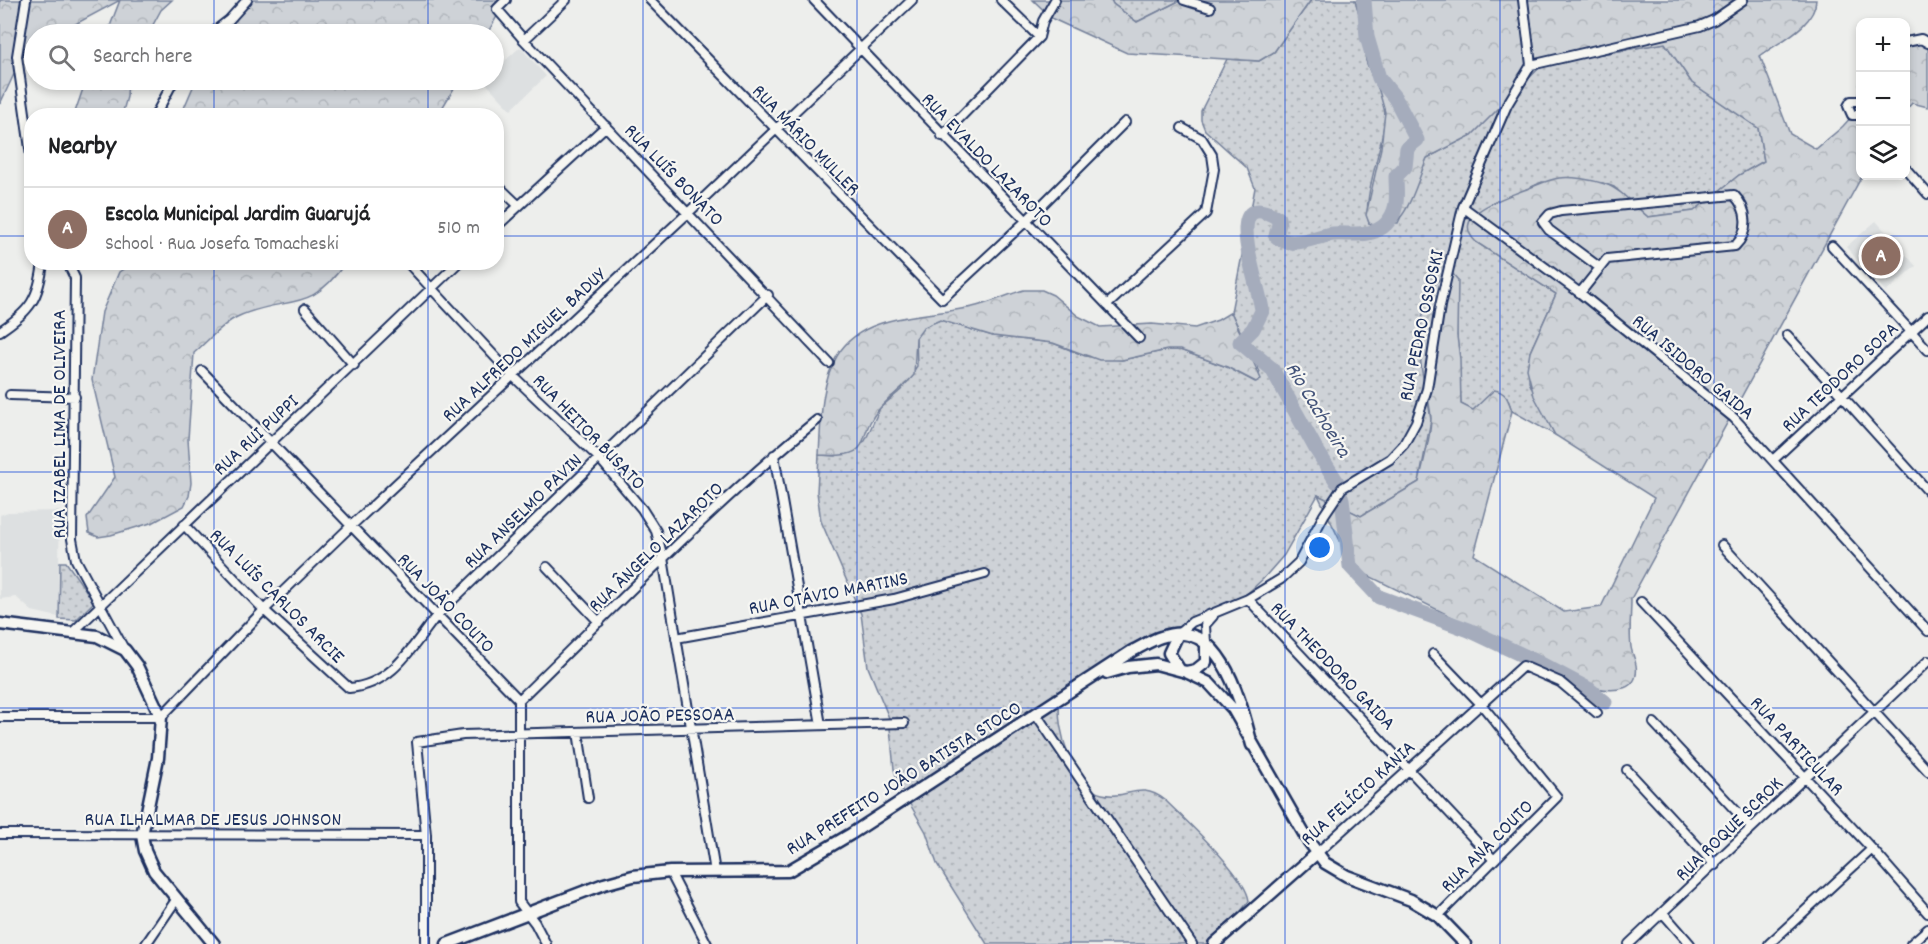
<!DOCTYPE html>
<meta charset="utf-8">
<style>
body{margin:0;font-family:Dekko,sans-serif;background:#f6f6f6;color:#202124}
.controls{position:absolute;right:18px;top:18px;display:grid;overflow:hidden;border-radius:12px;box-shadow:0 3px 9px #0003}
.controls button{width:54px;height:54px;display:grid;place-items:center;padding:0;border:0;border-bottom:2px solid #e0e0e0;background:#fff;color:#202124;font:30px sans-serif}
.you{position:absolute;left:1320px;top:548px;width:21px;height:21px;margin:-15px;border:4px solid #fff;border-radius:50%;background:#1a73e8;box-shadow:0 0 0 9px #1a73e833}
.badge{display:grid;place-items:center;width:39px;height:39px;border-radius:50%;background:#d1495b;color:#fff;font-size:20px;font-weight:700}
.pin{position:absolute;translate:-50% -50%;border:3px solid #fff;box-shadow:0 2px 6px #0006}
.list{margin:0;padding:0;list-style:none}
h2{display:flex;justify-content:space-between;align-items:center;height:78px;margin:0;padding:0 24px;font-size:26px}
h2 small{font-size:20px;font-weight:400;color:#757577}
.list li{display:grid;grid-template-columns:39px 1fr auto;gap:18px;align-items:center;box-sizing:border-box;height:84px;padding:0 24px;border-top:2px solid #e0e0e0}
.list b{display:block;font-size:22px;white-space:nowrap}
.list p{margin:0;font-size:20px;white-space:nowrap;color:#757577}
.list em{font-size:20px;font-style:normal;color:#757577}
.icon{flex:none;width:33px;height:33px;fill:none;stroke:currentColor;stroke-width:2;stroke-linecap:round;stroke-linejoin:round}
.map{position:relative;flex:none;width:1928px;height:944px;overflow:hidden}
.search{position:absolute;background:#fff;box-shadow:0 3px 9px #0003;left:24px;top:24px;width:480px;height:66px;display:flex;align-items:center;gap:15px;box-sizing:border-box;padding:0 21px;border-radius:33px;color:#757577;font-size:22px}
.panel{position:absolute;background:#fff;box-shadow:0 3px 9px #0003;left:24px;top:108px;width:480px;height:162px;border-radius:24px}
.map>svg:first-child{display:block}
</style>
<div class="map">
<svg width="1928" height="944" viewBox="0 0 1928 944">
<defs>
<pattern id="grass-dots" width="8" height="8" patternUnits="userSpaceOnUse" patternTransform="scale(1.5)"><rect width="8" height="8" fill="#ced2d7"/><path d="M2 2h.1M6 6h.1" fill="none" stroke="#b0b5bb" stroke-width="1.8" stroke-linecap="round"/></pattern>
<pattern id="forest-crowns" width="20" height="18" patternUnits="userSpaceOnUse" patternTransform="scale(1.5)"><rect width="20" height="18" fill="#ced2d7"/><path d="M2 6a3 3 0 1 1 6 0M12 15a3 3 0 1 1 6 0" fill="none" stroke="#b0b5bb"/></pattern>
</defs>
<rect width="100%" height="100%" fill="#edeeec"/>
<filter id="ink" filterUnits="userSpaceOnUse"><feTurbulence type="fractalNoise" baseFrequency=".0167" numOctaves="2"/><feDisplacementMap in="SourceGraphic" scale="12" xChannelSelector="R" yChannelSelector="G"/><feConvolveMatrix kernelMatrix="1 2 1 2 8 2 1 2 1" color-interpolation-filters="sRGB"/></filter>
<g filter="url(#ink)">
<path fill="#dde0e1" d="M520,47L546,76L511,110L483,80H494V71Z
M1876,221L1916,266L1886,292L1846,247Z
M60,511L58,617L32,611L16,597L0,599V515L8,512Z"/>
<path fill="url(#grass-dots)" stroke="#74809a" stroke-width="1.5" d="M1111,0H1181L1137,22L1113,4Z
M1311,0H1355C1358,10 1362,21 1364,31C1365,40 1364,50 1366,59C1369,78 1386,94 1385,115C1384,145 1361,201 1369,223H1398L1427,158L1472,135L1543,64L1665,43L1692,83L1758,128L1764,161L1739,175L1694,211L1648,217L1614,187L1603,183L1542,182L1525,190L1476,242L1556,294L1530,352L1529,382L1555,435L1512,411L1507,397L1481,405L1473,411L1461,404L1456,318L1441,276L1430,294L1423,318L1420,353L1431,420L1419,482L1361,516L1318,495L1284,555L1263,579L1237,603L1069,686C1066,691 1061,696 1060,702C1055,727 1074,788 1102,794C1128,800 1139,780 1165,800C1185,820 1247,876 1249,901L1237,916L1206,944H987L937,864L926,832L899,785L894,769L889,718L868,667L861,614L821,521L817,492L819,455L836,456L865,441L880,408L901,390L917,366L916,338L923,327L940,320L993,336L1053,343L1085,356L1122,360L1167,350H1180L1227,367L1255,382L1260,372L1231,312L1255,188L1247,168L1205,130L1201,120V111L1227,59L1259,61L1274,52Z
M60,562H66L94,602L76,620L59,619Z"/>
<path fill="url(#forest-crowns)" stroke="#74809a" stroke-width="1.5" d="M0,0H172L161,10L148,34H107L120,0L57,34H34V47L24,53L0,104Z
M248,0H506L487,34H223Z
M1033,0H1111L1113,4L1137,22L1181,0H1311L1274,52L1259,61L1127,53L1053,19Z
M1355,0H1816C1815,26 1780,41 1760,56L1790,134L1816,149C1847,122 1857,122 1860,79L1862,176L1631,599C1631,614 1629,631 1631,647C1632,653 1635,659 1636,665C1640,691 1614,692 1596,688L1365,574L1343,547L1318,495L1361,516L1419,482C1423,462 1431,438 1431,418C1430,402 1425,388 1422,372C1417,343 1419,284 1451,272L1458,280L1457,336L1460,359L1461,404L1473,410L1494,390C1507,392 1508,400 1512,411L1474,555L1564,612L1601,607L1654,498L1555,435L1534,396L1527,369L1530,352L1556,294L1476,242C1448,214 1505,198 1524,190C1536,186 1546,180 1559,178C1571,176 1593,180 1605,184C1621,189 1635,207 1648,217L1694,211L1739,175L1764,161L1758,128L1692,83L1665,43L1543,64L1472,135L1427,158C1416,182 1405,243 1369,223L1366,215L1381,148L1385,112L1378,87L1366,61L1364,31Z
M1906,41L1928,44V107L1912,103L1906,110Z
M86,80H128L127,97L122,115H74Z
M196,80H459L438,115H181Z
M147,262L345,263C309,316 287,294 237,317C222,324 207,342 194,353L188,439L191,483L189,496L184,506L154,522L111,535L98,537L89,533L87,518L115,477L92,380L102,312L119,272L128,266Z
M1024,290H1042L1053,295L1078,316L1100,327L1152,324L1195,328L1218,320L1231,312L1261,379L1256,382L1227,367L1180,350H1167L1122,360H1099L1053,343L993,336L940,320L924,327L916,338L914,375C904,387 891,396 880,408C853,437 879,459 819,455C821,423 820,385 837,356C864,309 936,318 980,305C995,301 1009,294 1024,290Z"/>
<g fill="none" stroke-linecap="round" stroke-linejoin="round">
<path stroke="#a5acbc" stroke-width="15" d="M1337,482L1316,449L1272,369L1240,342L1253,329L1262,311C1262,293 1217,182 1278,218L1279,224L1276,236C1291,250 1315,236 1333,234C1351,233 1372,238 1386,224C1400,209 1396,194 1396,176L1405,167L1407,148L1417,140L1395,98L1379,78L1367,37L1364,0
M1342,499L1350,566L1379,597L1469,630L1537,662L1590,690L1605,702"/>
<g stroke="#1b2f5e" stroke-width="12">
<path id="street" d="M26,0L17,56L32,163
M506,0L497,9L524,40L829,363
M650,0L942,299L1025,222L1125,122
M814,0L1139,338
M1001,0L1039,37
M1184,0L1210,8
M211,34L229,20L247,0
M524,40L566,0
M1906,42L1921,39L1928,43
M1531,65L1700,26L1714,20L1743,0
M1860,101H1851L1848,106L1852,115H1860
M155,116L174,80
M942,136L1039,37L1043,21L1055,0
M1906,169L1928,194
M496,184L519,206
M1463,207L1580,293L1734,418L1928,631
M496,227L606,126
M1832,246L1928,350
M64,262L69,266L75,278L72,539L76,560L124,649
M407,262L512,375L599,458L642,509L656,531L663,558L715,872
M1580,293L1607,259L1735,246C1750,231 1748,209 1734,195L1561,211L1550,214L1543,222L1549,230L1599,267
M1107,305L1206,213L1214,169L1212,155L1202,139L1182,128
M305,309L354,365
M0,331C30,311 39,299 43,262
M1787,335L1928,491
M202,371L519,700V902L535,923L546,944
M10,395L75,397
M774,455L821,725
M1773,460L1928,316
M184,525L264,610L349,688C393,685 412,646 438,614L768,295
M1722,545L1928,771
M547,567L599,622
M1248,599L1494,860
M1641,602L1872,849L1928,913
M74,631C202,507 331,385 459,262
M1178,634L1192,622L1248,599L1281,579L1299,562L1324,515L1342,488L1390,459L1404,444L1416,422L1427,389L1440,306L1463,207L1507,105L1531,65L1523,0
M676,638L894,599L985,574
M1206,643L1205,625L1213,616
M1433,654L1481,704L1557,797L1438,916
M519,700C617,605 711,506 817,420
M1036,714L1192,944
M0,717H161L264,610L351,526L689,212L912,0
M1654,723L1751,827
M578,732L588,798
M1627,770L1715,865
M0,834L426,835
M1316,854L1523,666L1560,682L1597,713
M670,872L707,944
M1663,913L1690,944
M146,944L176,900
M426,944V835L417,742L463,735L904,723
M1629,944L1928,661
M1769,944L1872,849
M1911,944L1928,929"/>
</g>
<g stroke="#1b2f5e" stroke-width="15">
<path id="secondary" d="M0,624L97,636L125,650L137,666L161,717L158,758L142,835L145,851L154,871L214,944
M1178,634L1169,653L1179,669
M1186,672L1196,670L1206,662V643
M1107,673L1128,667L1156,664L1186,672L1209,683L1233,709L1307,839L1325,863L1347,876L1411,900L1438,916L1465,944
M447,944L604,884L633,876L670,872L788,871L851,834L1132,651C1141,647 1151,640 1161,637C1222,615 1241,704 1252,745
M1214,944L1316,854"/>
</g>
<use href="#street" stroke="#f6f6f2" stroke-width="8"/>
<use href="#secondary" stroke="#f6f6f2" stroke-width="10"/>
</g>
</g>
<path fill="none" stroke="#1d4ed8" stroke-width="1.5" stroke-opacity="0.55" d="M214,0V34M428,0V34M643,0V944M857,0V944M1071,0V944M1285,0V944M1500,0V944M1714,0V944M214,80V116M428,80V116M0,236H32M496,236H1928M214,262V944M428,262V944M0,472H1928M0,708H1928"/>
<g text-anchor="middle" stroke-width="4.5" stroke-linejoin="round" paint-order="stroke">
<g font-size="20" fill="#1b2f5e" stroke="#f6f6f2">
<text transform="translate(807 139) rotate(46)" y="7">RUA MÁRIO MULLER</text>
<text transform="translate(988 159) rotate(46)" y="7">RUA EVALDO LAZAROTO</text>
<text transform="translate(675 174) rotate(46)" y="7">RUA LUÍS BONATO</text>
<text transform="translate(1420 325) rotate(-78)" y="7">RUA PEDRO OSSOSKI</text>
<text transform="translate(523 344) rotate(-43)" y="7">RUA ALFREDO MIGUEL BADUY</text>
<text transform="translate(1694 366) rotate(40)" y="7">RUA ISIDORO GAIDA</text>
<text transform="translate(1839 376) rotate(-43)" y="7">RUA TEODORO SOPA</text>
<text transform="translate(58 424) rotate(-90)" y="7">RUA IZABEL LIMA DE OLIVEIRA</text>
<text transform="translate(590 431) rotate(46)" y="7">RUA HEITOR BUSATO</text>
<text transform="translate(255 434) rotate(-43)" y="7">RUA RUI PUPPI</text>
<text transform="translate(522 510) rotate(-44)" y="7">RUA ANSELMO PAVIN</text>
<text transform="translate(655 546) rotate(-44)" y="7">RUA ÂNGELO LAZAROTO</text>
<text transform="translate(828 592) rotate(-11)" y="7">RUA OTÁVIO MARTINS</text>
<text transform="translate(278 595) rotate(45)" y="7">RUA LUÍS CARLOS ARCIE</text>
<text transform="translate(447 602) rotate(46)" y="7">RUA JOÃO COUTO</text>
<text transform="translate(1334 665) rotate(46)" y="7">RUA THEODORO GAIDA</text>
<text transform="translate(660 714) rotate(-1)" y="7">RUA JOÃO PESSOAA</text>
<text transform="translate(1798 745) rotate(47)" y="7">RUA PARTICULAR</text>
<text transform="translate(903 777) rotate(-32)" y="7">RUA PREFEITO JOÃO BATISTA STOCO</text>
<text transform="translate(1357 792) rotate(-42)" y="7">RUA FELÍCIO KANIA</text>
<text x="213" y="825">RUA ILHALMAR DE JESUS JOHNSON</text>
<text transform="translate(1728 828) rotate(-44)" y="7">RUA ROQUE SCROK</text>
<text transform="translate(1486 845) rotate(-45)" y="7">RUA ANA COUTO</text>
</g>
<g font-size="21" font-style="italic" fill="#44547a" stroke="#f6f6f2">
<text transform="translate(1319 409) rotate(59)" y="7">Rio Cachoeira</text>
</g>
</g>
</svg>
<div class="controls">
<button>+</button>
<button>−</button>
<button><svg class="icon" aria-label="layers" viewBox="0 0 24 24"><path d="M12 4l9 5-9 5-9-5zM3 14l9 5 9-5"/></svg></button>
</div>
<div class="you"></div>
<div class="pin badge" style="left:1881px;top:256px;background:#8d6e63">A</div>
<div class="search"><svg class="icon" aria-label="search" viewBox="0 0 24 24"><circle cx="10" cy="10" r="6"/><path d="M15 15l6 6"/></svg>Search here</div>
<section class="panel">
<h2>Nearby<small></small></h2>
<ul class="list">
<li><span class="badge" style="background:#8d6e63">A</span><div><b>Escola Municipal Jardim Guarujá</b><p>School · Rua Josefa Tomacheski</p></div><em>510 m</em></li>
</ul>
</section>
</div>
